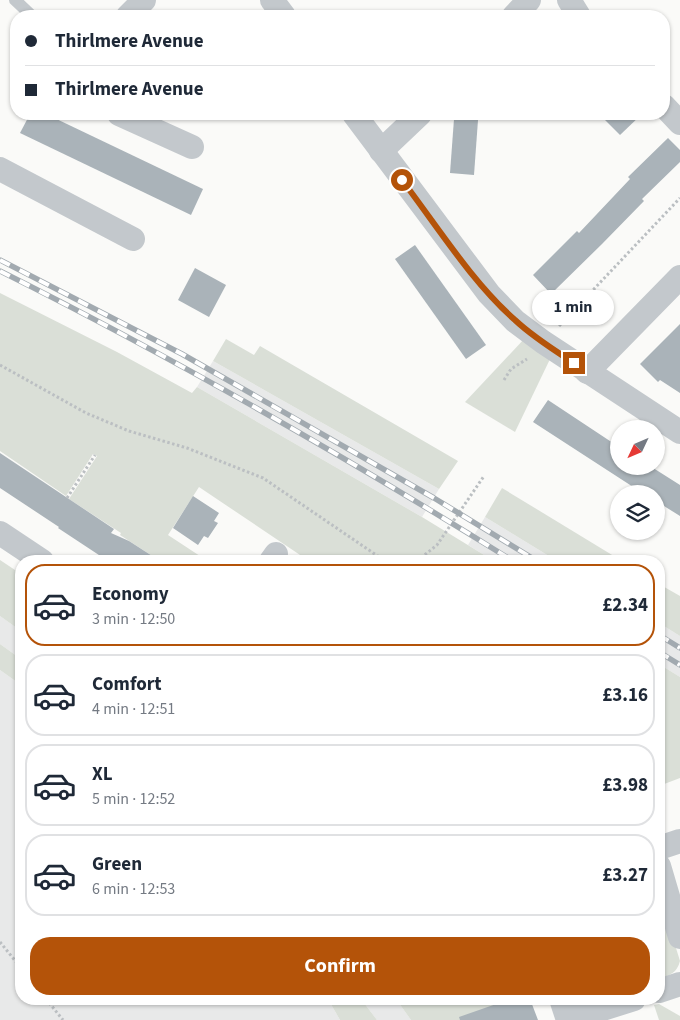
<!DOCTYPE html>
<html lang="en">
<head>
<meta charset="utf-8">
<style>
	:root { --surface:#fff; --page:#f2f2f3; --text:#1f2937; --muted:#747a83; --line:#e0e1e3; --accent:#b45309 }
	body { margin:0; font-family:"Source Sans 3",sans-serif; background:var(--page); color:var(--text); height:100vh; display:flex; flex-direction:column; font-size:19px; white-space:nowrap }
	* { box-sizing:border-box; margin:0 }
	p { font-size:16px; color:var(--muted) }
	.icon { flex:none; width:28px; height:28px; fill:none; stroke:currentColor; stroke-width:2; stroke-linecap:round; stroke-linejoin:round }
	.map { position:relative; flex:1; overflow:hidden }
	.panel { position:absolute; left:15px; top:555px; width:650px; height:450px; display:flex; flex-direction:column; background:var(--surface); border-radius:20px; box-shadow:0 1px 4px #0004 }
	.panel>* { flex:none }
	.hud { position:absolute; left:10px; top:10px; width:660px; height:110px; border-radius:20px; box-shadow:0 1px 4px #0004; display:grid; align-content:center; height:110px; padding:0 15px; background:var(--surface) }
	.needle { width:32px; rotate:226deg }
	.fabs { position:absolute; left:610px; top:420px; display:grid; gap:10px }
	.fabs a { display:grid; place-items:center; width:55px; height:55px; border-radius:50%; background:var(--surface); box-shadow:0 1px 4px #0004; font-size:25px }
	.end { position:absolute; width:22px; height:22px; margin:-11px; border:6px solid #b45309; background:#fff; box-shadow:0 0 0 2px #fff }
	.from { border-radius:50% }
	.bubble { position:absolute; height:35px; border-radius:18px; background:var(--surface); box-shadow:0 1px 4px #0004; font-size:16px; font-weight:700; line-height:35px; text-align:center }
	.hud b { display:flex; align-items:center; gap:18px; height:48px; font-size:19px }
	.hud b+b { border-top:1px solid var(--line) }
	.hud i { width:12px; height:12px; background:var(--text) }
	ul { padding:9px 0 0; list-style:none }
	li { display:flex; align-items:center; gap:15px; height:82px; margin:0 10px 8px; padding:0 5px; border:2px solid var(--line); border-radius:20px }
	li div { flex:1 }
	li b { display:block; font-size:19px }
	li em { font-style:normal; font-weight:700 }
	li.selected { border-color:var(--accent) }
	li>.icon { width:45px; height:45px; stroke-width:1.5 }
	.cta { display:flex; gap:10px; margin-top:auto; padding:10px 15px }
	.cta a { flex:1; height:58px; border-radius:20px; background:var(--accent); color:#fff; font-size:20px; font-weight:700; line-height:58px; text-align:center }
	.map>svg:first-child { display:block }
	.built { fill:#e8e9e9 }
	.green { fill:#dadfd7 }
	.building { fill:#aab3b9 }
	.lines { fill:none; stroke-linecap:round; stroke-linejoin:round }
	.path { stroke:#bbbfc2; stroke-width:3; stroke-dasharray:2.5 2.5; stroke-linecap:butt }
	.lane { stroke:#c3c8cc; stroke-width:12 }
	.street { stroke:#c3c8cc; stroke-width:24 }
	.rail-casing { stroke:#a2aab0; stroke-width:5.5 }
	.rail { stroke:#fff; stroke-width:4; stroke-dasharray:11; stroke-linecap:butt }
	.route { stroke:#b45309; stroke-width:6 }
</style>
</head>
<body>
<div class="map">
<svg width="680" height="1020" viewBox="0 0 680 1020">
	<rect width="100%" height="100%" fill="#fafaf8"/>
	<g class="built">
		<path d="M 213,361 L 439,489 L 422,517 L 197,387 Z"/>
		<path d="M 485,517 L 557,561 L 494,561 L 468,545 Z"/>
		<path d="M 0,616 L 21,631 L 21,659 L 0,644 Z"/>
		<path d="M 659,623 L 680,636 L 680,677 L 659,664 Z"/>
		<path d="M 0,670 L 21,685 L 21,999 L 328,999 L 340,1020 L 0,1020 Z"/>
		<path d="M 361,999 L 396,999 L 411,1020 L 377,1020 Z"/>
	</g>
	<g class="green">
		<path d="M 0,293 L 117,352 L 192,393 L 197,387 L 422,517 L 494,561 L 309,561 L 199,487 L 168,535 L 203,558 L 201,561 L 160,561 L 120,535 L 121,533 L 69,499 L 97,456 L 93,454 L 66,496 L 0,451 Z"/>
		<path d="M 525,338 L 551,357 L 515,432 L 465,402 Z"/>
		<path d="M 226,339 L 254,355 L 260,346 L 458,461 L 439,489 L 213,361 Z"/>
		<path d="M 502,488 L 622,561 L 557,561 L 485,517 Z"/>
		<path d="M 0,560 L 21,574 L 21,631 L 0,616 Z"/>
		<path d="M 659,584 L 680,596 L 680,636 L 659,623 Z"/>
		<path d="M 0,644 L 21,659 L 21,685 L 0,670 Z"/>
		<path d="M 659,664 L 680,677 L 680,778 L 659,786 Z"/>
		<path d="M 659,893 L 680,961 C 677,973 670,975 659,979 Z"/>
		<path d="M 328,999 L 361,999 L 377,1020 L 340,1020 Z"/>
		<path d="M 396,999 L 501,999 L 502,1002 L 479,1020 L 411,1020 Z"/>
		<path d="M 659,1004 L 680,1016 L 680,1020 L 659,1020 L 654,1005 Z"/>
	</g>
	<g class="building">
		<path d="M 30,114 L 46,114 L 203,189 L 191,215 L 20,133 Z"/>
		<path d="M 599,114 L 642,114 L 620,135 Z"/>
		<path d="M 454,119 L 478,120 L 474,175 L 450,173 Z"/>
		<path d="M 668,138 L 680,150 L 680,162 L 642,199 L 644,201 L 602,244 L 551,294 L 533,275 L 577,231 L 579,233 L 630,179 L 628,177 Z"/>
		<path d="M 415,245 L 486,345 L 466,359 L 395,259 Z"/>
		<path d="M 195,268 L 226,285 L 209,317 L 178,300 Z"/>
		<path d="M 680,324 L 680,393 L 660,380 L 658,382 L 640,364 Z"/>
		<path d="M 548,400 L 619,447 L 619,466 L 650,466 L 680,485 L 680,516 L 656,501 L 656,494 L 644,494 L 533,422 Z"/>
		<path d="M 0,453 L 114,529 L 111,533 L 129,541 L 160,561 L 108,561 L 58,528 L 59,527 L 0,488 Z"/>
		<path d="M 193,496 L 219,513 L 214,521 L 218,523 L 208,538 L 204,536 L 198,545 L 173,528 Z"/>
		<path d="M 501,999 L 530,999 L 538,1020 L 460,1020 L 459,1017 L 502,1002 Z"/>
	</g>
	<g class="lines">
		<g class="path">
			<path d="M 559,326 L 680,198"/>
			<path d="M 0,365 L 86,413 L 129,431 L 187,448 L 263,478 L 385,561"/>
			<path d="M 504,380 L 511,369 L 527,359"/>
			<path d="M 67,498 L 95,455"/>
			<path d="M 417,561 L 437,545 L 484,476"/>
			<path d="M 0,942 L 21,968"/>
			<path d="M 46,999 L 63,1020"/>
		</g>
		<path class="lane" d="M 15,0 L 32,16"/>
		<g class="street">
			<path d="M 272,0 L 284,16"/>
			<path d="M 569,0 L 579,16"/>
			<path d="M 128,16 L 144,0"/>
			<path d="M 514,16 L 529,0"/>
			<path d="M 664,106 L 680,123"/>
			<path d="M 119,114 L 192,147"/>
			<path d="M 354,114 L 489,294 L 515,321 L 543,342 L 680,432"/>
			<path d="M 381,151 L 420,114"/>
			<path d="M 0,169 L 133,239"/>
			<path d="M 587,372 L 680,277"/>
			<path d="M 0,533 L 42,561"/>
			<path d="M 271,561 L 276,554"/>
			<path d="M 659,848 L 680,841"/>
			<path d="M 659,866 L 680,937"/>
			<path d="M 659,991 L 680,984"/>
			<path d="M 561,999 L 568,1020"/>
			<path d="M 568,1020 L 634,999"/>
		</g>
		<defs>
			<g id="rail">
				<path d="M 0,260 L 182,354 L 434,498 L 537,561"/>
				<path d="M 0,271 C 176,359 346,457 513,561"/>
				<path d="M 659,635 L 680,648"/>
				<path d="M 659,652 L 680,665"/>
			</g>
		</defs>
		<use href="#rail" class="rail-casing"/>
		<use href="#rail" class="rail"/>
	</g>
	<g class="lines">
		<path class="route" d="M 402,180 C 437,226 472,282 515,320 C 533,337 554,350 574,363"/>
	</g>
</svg>
<div class="fabs">
<a><svg class="needle" viewBox="-14 -14 28 28"><path d="M0-13l5 13h-10z" fill="#e53935"/><path d="M0 13l5-13h-10z" fill="#747a83"/></svg></a>
<a><svg class="icon" aria-label="layers" viewBox="0 0 24 24"><path d="M12 4l9 5-9 5-9-5zM3 14l9 5 9-5"/></svg></a>
</div>
<i class="end from" style="left:402px;top:180px"></i>
<i class="end" style="left:574px;top:363px"></i>
<div class="bubble" style="left:532px;top:290px;width:82px">1 min</div>
<div class="hud">
<b><i class="from"></i>Thirlmere Avenue</b>
<b><i></i>Thirlmere Avenue</b>
</div>
<section class="panel">
<ul>
<li class="selected"><svg class="icon" aria-label="car" viewBox="0 0 24 24"><path d="M5 17H2v-5l4-1 3-4h7l3 4 3 1v5h-3M9 17h6M6 11h13"/><circle cx="7" cy="17" r="2"/><circle cx="17" cy="17" r="2"/></svg><div><b>Economy</b><p>3 min · 12:50</p></div><em>£2.34</em></li>
<li><svg class="icon" aria-label="car" viewBox="0 0 24 24"><path d="M5 17H2v-5l4-1 3-4h7l3 4 3 1v5h-3M9 17h6M6 11h13"/><circle cx="7" cy="17" r="2"/><circle cx="17" cy="17" r="2"/></svg><div><b>Comfort</b><p>4 min · 12:51</p></div><em>£3.16</em></li>
<li><svg class="icon" aria-label="car" viewBox="0 0 24 24"><path d="M5 17H2v-5l4-1 3-4h7l3 4 3 1v5h-3M9 17h6M6 11h13"/><circle cx="7" cy="17" r="2"/><circle cx="17" cy="17" r="2"/></svg><div><b>XL</b><p>5 min · 12:52</p></div><em>£3.98</em></li>
<li><svg class="icon" aria-label="car" viewBox="0 0 24 24"><path d="M5 17H2v-5l4-1 3-4h7l3 4 3 1v5h-3M9 17h6M6 11h13"/><circle cx="7" cy="17" r="2"/><circle cx="17" cy="17" r="2"/></svg><div><b>Green</b><p>6 min · 12:53</p></div><em>£3.27</em></li>
</ul>
<div class="cta"><a>Confirm</a></div>
</section>
</div>
</body>
</html>
